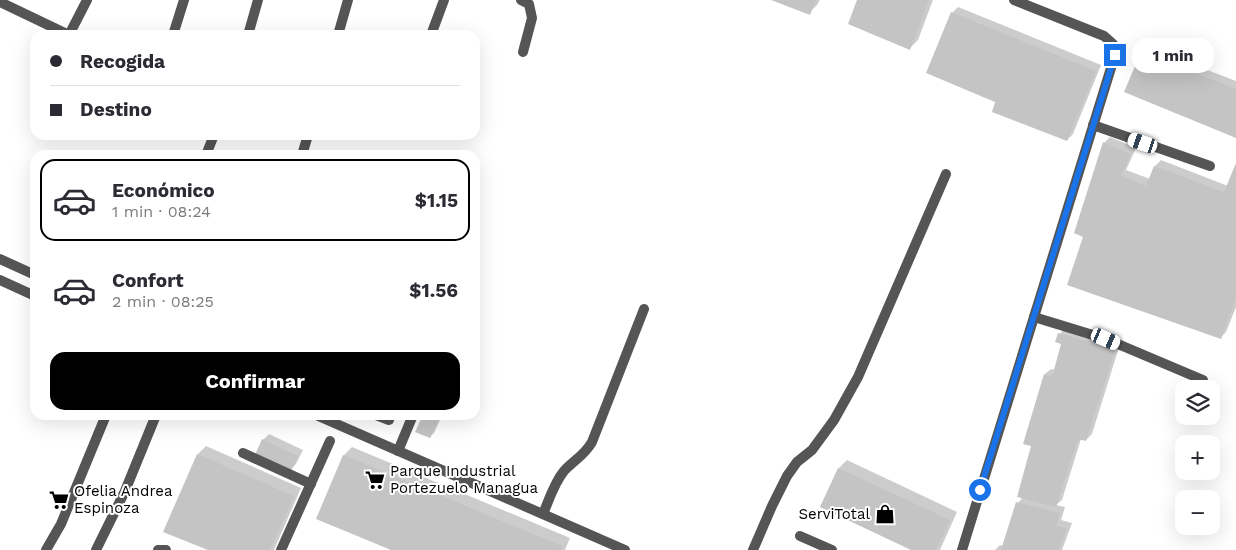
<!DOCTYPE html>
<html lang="es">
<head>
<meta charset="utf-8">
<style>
	:root { --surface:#fff; --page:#f2f2f3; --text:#2b2b33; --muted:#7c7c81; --line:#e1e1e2; --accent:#000 }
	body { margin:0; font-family:"Work Sans",sans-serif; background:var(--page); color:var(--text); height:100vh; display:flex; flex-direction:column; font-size:19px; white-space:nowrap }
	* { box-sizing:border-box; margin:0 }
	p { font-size:16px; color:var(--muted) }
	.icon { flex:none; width:28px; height:28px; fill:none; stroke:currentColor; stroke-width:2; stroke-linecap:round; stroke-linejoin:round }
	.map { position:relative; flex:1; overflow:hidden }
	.drawer { position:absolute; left:30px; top:150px; width:450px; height:270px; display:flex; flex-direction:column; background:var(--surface); border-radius:15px; box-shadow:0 5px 20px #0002 }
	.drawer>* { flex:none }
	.banner { position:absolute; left:30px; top:30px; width:450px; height:110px; border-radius:15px; box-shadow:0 5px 20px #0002; display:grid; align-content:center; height:110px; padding:0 20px; background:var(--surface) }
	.controls { position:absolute; left:1175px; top:380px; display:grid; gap:10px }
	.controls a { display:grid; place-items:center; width:45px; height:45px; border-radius:10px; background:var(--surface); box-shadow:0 5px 20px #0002; font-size:25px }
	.end { position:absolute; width:22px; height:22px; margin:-11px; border:6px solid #1a73e8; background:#fff; box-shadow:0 0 0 2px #fff }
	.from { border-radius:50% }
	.bubble { position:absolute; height:35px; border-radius:15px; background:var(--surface); box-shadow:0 5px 20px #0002; font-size:16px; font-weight:700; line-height:35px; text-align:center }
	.car { position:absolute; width:15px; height:30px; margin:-15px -8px; border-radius:6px; box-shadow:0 0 4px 1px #0007; background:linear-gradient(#fff 24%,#345 0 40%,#fff 0 76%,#345 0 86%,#fff 0) }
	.banner b { display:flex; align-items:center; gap:18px; height:48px; font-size:19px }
	.banner b+b { border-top:1px solid var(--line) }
	.banner i { width:12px; height:12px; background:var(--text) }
	ul { padding:9px 0 0; list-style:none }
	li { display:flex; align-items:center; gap:15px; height:82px; margin:0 10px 8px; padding:0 10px; border:2px solid transparent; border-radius:15px }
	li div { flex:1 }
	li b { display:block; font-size:19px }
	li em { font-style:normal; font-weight:700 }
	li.current { border-color:var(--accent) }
	li>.icon { width:45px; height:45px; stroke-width:1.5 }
	.primary-button { display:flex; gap:10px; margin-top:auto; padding:10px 20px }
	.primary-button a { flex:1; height:58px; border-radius:15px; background:var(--accent); color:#fff; font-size:20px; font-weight:700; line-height:58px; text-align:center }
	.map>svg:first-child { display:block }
	.shadow { fill:#0003 }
	.building { fill:#c4c4c4 }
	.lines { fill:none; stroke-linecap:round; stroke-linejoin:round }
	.minor { stroke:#555; stroke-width:10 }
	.route { stroke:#1a73e8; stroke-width:6 }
	.labels { text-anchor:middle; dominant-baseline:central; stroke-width:4; stroke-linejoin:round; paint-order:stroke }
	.poi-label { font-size:15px; fill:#000; stroke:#fff; text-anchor:start }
</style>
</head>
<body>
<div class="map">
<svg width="1236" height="550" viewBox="0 0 1236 550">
	<rect width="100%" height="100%" fill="#fff"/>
	<g class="shadow">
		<path d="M 774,0 L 820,0 L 817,5 L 809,13 Z"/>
		<path d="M 858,0 L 933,0 L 918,40 L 910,48 Z"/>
		<path d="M 958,7 L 1101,65 L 1073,134 L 1067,140 L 997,101 L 952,13 Z"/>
		<path d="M 1148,47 L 1236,81 L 1236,136 L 1142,53 Z"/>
		<path d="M 1110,137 L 1136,148 L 1126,170 L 1150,179 L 1155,166 L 1161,160 L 1228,186 L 1236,166 L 1236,307 L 1226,332 L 1221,337 L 1085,236 L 1104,143 Z"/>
		<path d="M 1065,328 L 1120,344 L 1092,434 L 1086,440 L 1081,439 L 1062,500 L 1056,505 L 1065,507 L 1061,520 L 1072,523 L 1062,550 L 995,550 L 1000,545 L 1004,546 L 1018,503 L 1023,497 L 1033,445 L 1025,443 L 1045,374 L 1051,369 L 1055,370 L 1063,343 L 1060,334 Z"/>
		<path d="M 424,415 L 435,415 L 441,418 L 434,433 L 430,437 L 417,431 Z"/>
		<path d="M 269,434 L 303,450 L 296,464 L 290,470 L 263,440 Z"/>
		<path d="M 206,446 L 301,488 L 274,550 L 211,550 L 165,531 L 198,454 Z"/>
		<path d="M 352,447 L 570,538 L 565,550 L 394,550 L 344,455 Z"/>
		<path d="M 847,460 L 957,512 L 940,550 L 914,550 L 821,506 L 839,468 Z"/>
	</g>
	<g class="building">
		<path d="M 771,0 L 816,0 L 810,15 Z"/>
		<path d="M 857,0 L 929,0 L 910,50 L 848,24 Z"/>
		<path d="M 951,12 L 1096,71 L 1067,141 L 992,112 L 995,102 L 926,73 Z"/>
		<path d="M 1141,52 L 1236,89 L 1236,138 L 1124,92 Z"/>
		<path d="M 1103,142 L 1131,154 L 1121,176 L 1146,186 L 1154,166 L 1224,192 L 1236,163 L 1236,299 L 1221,339 L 1067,285 L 1083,237 L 1074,233 Z"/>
		<path d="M 1058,333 L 1115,350 L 1086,441 L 1078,439 L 1056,507 L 1017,497 L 1031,446 L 1023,444 L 1044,374 L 1052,377 L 1061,344 L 1055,342 Z"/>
		<path d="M 423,415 L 438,421 L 430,438 L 415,432 Z"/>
		<path d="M 262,439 L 298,456 L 291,471 L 255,455 Z"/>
		<path d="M 197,454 L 294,496 L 270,550 L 208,550 L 163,532 Z"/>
		<path d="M 343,455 L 562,546 L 561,550 L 391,550 L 316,519 Z"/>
		<path d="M 838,468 L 950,520 L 936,550 L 911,550 L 820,507 Z"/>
		<path d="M 1016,502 L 1060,513 L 1056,526 L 1067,528 L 1059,550 L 1001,550 Z"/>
	</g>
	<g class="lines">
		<g class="minor">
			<path d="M 521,0 L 529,4 L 532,18 L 523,52"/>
			<path d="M 0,2 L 69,35"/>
			<path d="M 69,35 L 87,0"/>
			<path d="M 173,35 L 184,0"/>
			<path d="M 248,35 L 258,0"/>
			<path d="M 338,35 L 348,0"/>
			<path d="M 431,35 L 444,0"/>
			<path d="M 1093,125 L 1210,166"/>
			<path d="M 206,155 L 214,135"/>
			<path d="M 302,155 L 308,135"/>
			<path d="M 0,259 L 35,275"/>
			<path d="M 0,280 L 35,296"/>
			<path d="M 1034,317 L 1106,339 L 1203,380"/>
			<path d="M 316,415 L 625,550"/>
			<path d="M 376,415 L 389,420"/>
			<path d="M 398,451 L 413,415"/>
			<path d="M 243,453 L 311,484"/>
			<path d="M 543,514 C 549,500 554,483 564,471 C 574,460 584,456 592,442 L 644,309"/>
			<path d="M 800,536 L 832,550"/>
			<path d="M 46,550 L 61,524 L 106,415"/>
			<path d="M 96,550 L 125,491 L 156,415"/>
			<path d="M 158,550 L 166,550"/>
			<path d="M 281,550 L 330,441"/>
			<path d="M 753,550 L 772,506 L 787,476 L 797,462 L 812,450 L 834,420 L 858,377 L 946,174"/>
			<path d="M 962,550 L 1115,55 L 1113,44 L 1104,36 L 1014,0"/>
		</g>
	</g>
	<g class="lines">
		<path class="route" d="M 980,490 L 1115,55"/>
	</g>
	<defs>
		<symbol id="supermarket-bare" viewBox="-9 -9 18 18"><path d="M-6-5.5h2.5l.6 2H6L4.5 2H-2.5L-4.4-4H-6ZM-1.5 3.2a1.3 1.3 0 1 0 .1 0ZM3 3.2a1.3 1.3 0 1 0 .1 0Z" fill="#000" stroke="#fff" stroke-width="2.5" paint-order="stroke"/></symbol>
		<symbol id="shop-bare" viewBox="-9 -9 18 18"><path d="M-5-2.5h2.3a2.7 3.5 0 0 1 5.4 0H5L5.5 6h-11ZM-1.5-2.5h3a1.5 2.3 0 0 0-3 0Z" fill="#000" stroke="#fff" stroke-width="2.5" paint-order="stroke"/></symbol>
	</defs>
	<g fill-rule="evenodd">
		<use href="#supermarket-bare" x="361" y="466" width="28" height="28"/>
		<use href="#supermarket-bare" x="45" y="486" width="28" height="28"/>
		<use href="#shop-bare" x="871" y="500" width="28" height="28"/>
	</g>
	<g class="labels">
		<g class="poi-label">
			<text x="390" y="471">Parque Industrial<tspan x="390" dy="17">Portezuelo Managua</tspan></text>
			<text x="74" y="491">Ofelia Andrea<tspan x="74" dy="17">Espinoza</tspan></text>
			<text x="870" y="514" text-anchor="end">ServiTotal</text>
		</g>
	</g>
</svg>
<div class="controls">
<a><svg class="icon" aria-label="layers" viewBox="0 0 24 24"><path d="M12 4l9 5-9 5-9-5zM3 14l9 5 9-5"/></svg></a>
<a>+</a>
<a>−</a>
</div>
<i class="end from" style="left:980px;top:490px"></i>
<i class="end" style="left:1115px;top:55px"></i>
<div class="bubble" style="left:1132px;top:38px;width:82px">1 min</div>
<i class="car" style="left:1143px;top:143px;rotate:289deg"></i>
<i class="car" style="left:1106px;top:339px;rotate:113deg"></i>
<div class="banner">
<b><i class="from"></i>Recogida</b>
<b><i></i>Destino</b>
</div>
<section class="drawer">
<ul>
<li class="current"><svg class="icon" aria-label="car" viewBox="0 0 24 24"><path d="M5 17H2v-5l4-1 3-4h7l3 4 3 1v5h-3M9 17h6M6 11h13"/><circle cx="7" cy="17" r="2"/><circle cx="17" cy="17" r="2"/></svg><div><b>Económico</b><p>1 min · 08:24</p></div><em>$1.15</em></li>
<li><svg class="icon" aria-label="car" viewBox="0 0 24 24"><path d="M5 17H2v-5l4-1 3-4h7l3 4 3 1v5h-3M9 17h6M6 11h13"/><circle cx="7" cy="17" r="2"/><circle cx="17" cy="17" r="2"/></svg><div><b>Confort</b><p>2 min · 08:25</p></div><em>$1.56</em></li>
</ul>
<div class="primary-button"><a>Confirmar</a></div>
</section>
</div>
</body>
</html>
